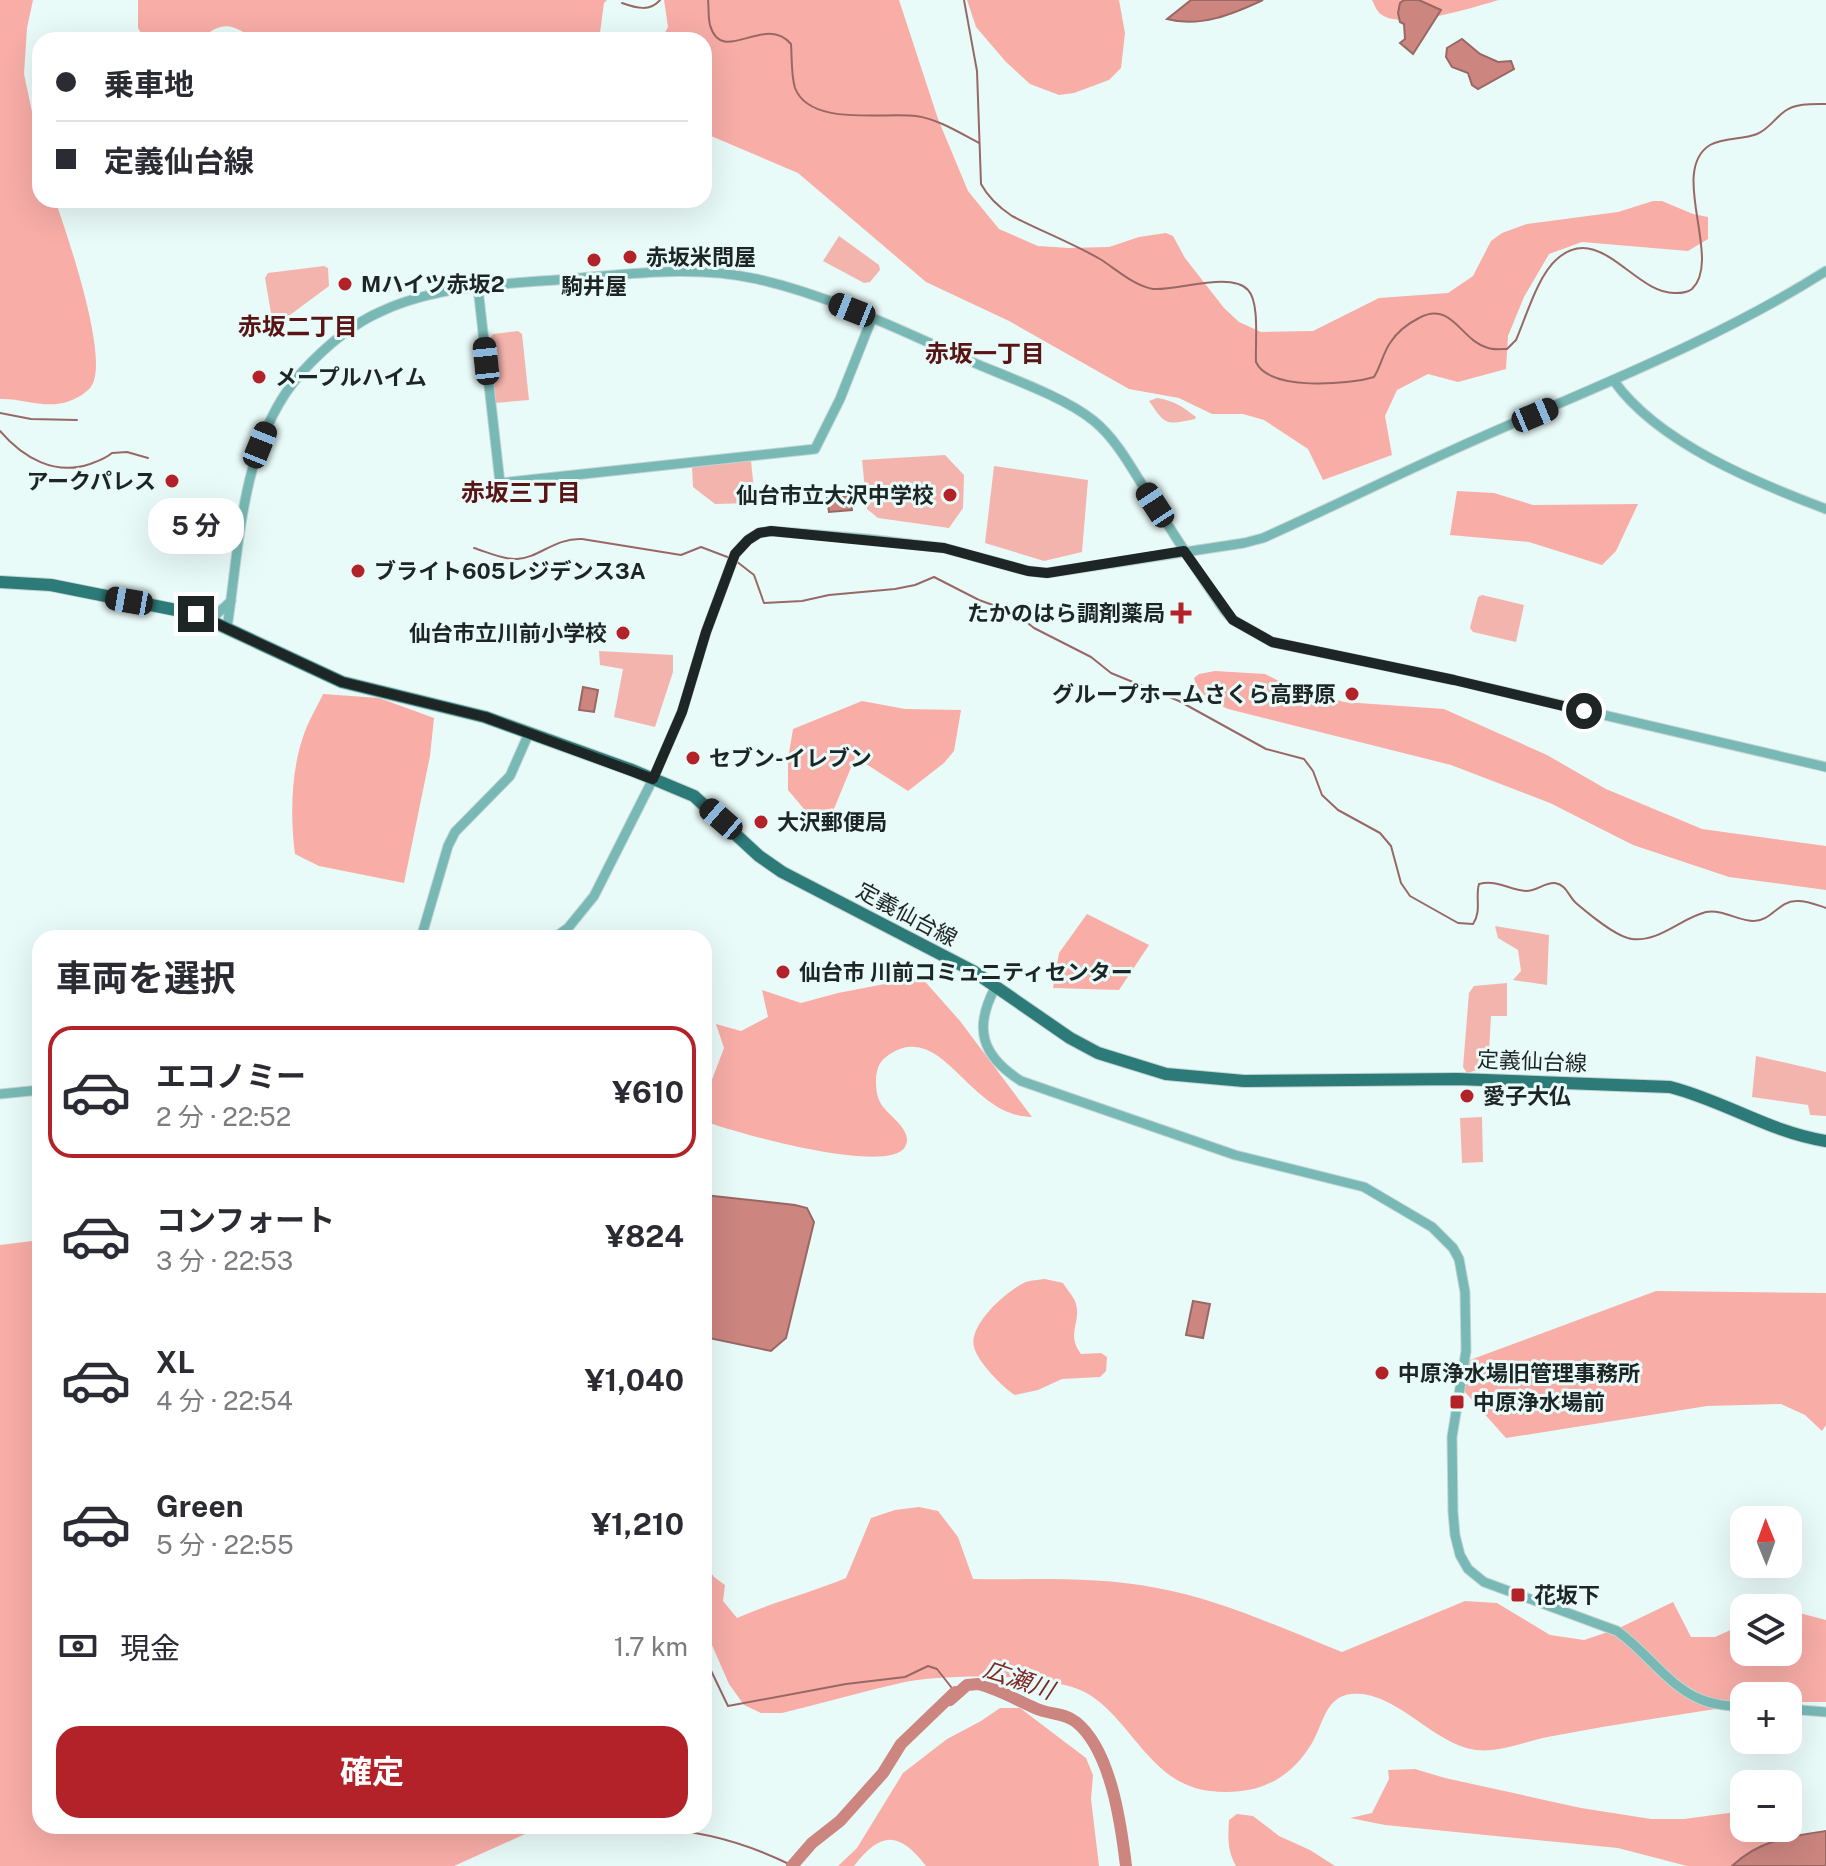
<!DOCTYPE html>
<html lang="ja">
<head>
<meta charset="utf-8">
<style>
	:root { --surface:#fff; --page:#f2f2f3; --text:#2b2b33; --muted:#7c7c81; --line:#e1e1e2; --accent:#b32228 }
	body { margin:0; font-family:"Public Sans","Noto Sans JP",sans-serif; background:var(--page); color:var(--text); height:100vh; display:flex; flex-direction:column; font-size:30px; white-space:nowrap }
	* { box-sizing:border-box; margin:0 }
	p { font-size:26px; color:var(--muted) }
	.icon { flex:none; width:44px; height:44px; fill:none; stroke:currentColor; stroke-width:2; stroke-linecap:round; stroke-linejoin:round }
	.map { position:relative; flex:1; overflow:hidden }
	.side { position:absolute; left:32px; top:930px; width:680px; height:904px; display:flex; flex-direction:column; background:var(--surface); border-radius:24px; box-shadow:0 8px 32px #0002 }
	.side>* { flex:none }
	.hud { position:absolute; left:32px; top:32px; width:680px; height:176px; border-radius:24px; box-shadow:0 8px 32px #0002; display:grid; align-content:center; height:176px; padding:0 24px; background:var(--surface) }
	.needle { width:52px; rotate:359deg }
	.controls { position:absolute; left:1730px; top:1506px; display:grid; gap:16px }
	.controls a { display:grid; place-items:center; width:72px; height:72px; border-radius:16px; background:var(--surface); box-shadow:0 8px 32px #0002; font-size:40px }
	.end { position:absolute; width:36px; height:36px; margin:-18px; border:10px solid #1e2525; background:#fff; box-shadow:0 0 0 4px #fff }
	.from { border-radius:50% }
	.bubble { position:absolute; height:56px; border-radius:24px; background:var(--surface); box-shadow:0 8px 32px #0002; font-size:26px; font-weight:700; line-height:56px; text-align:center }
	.car { position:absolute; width:24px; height:48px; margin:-24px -12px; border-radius:10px; box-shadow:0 0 6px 2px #0007; background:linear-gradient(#222 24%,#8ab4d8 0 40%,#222 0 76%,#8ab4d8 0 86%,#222 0) }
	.hud b { display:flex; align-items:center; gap:28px; height:76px; font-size:30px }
	.hud b+b { border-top:2px solid var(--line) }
	.hud i { width:20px; height:20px; background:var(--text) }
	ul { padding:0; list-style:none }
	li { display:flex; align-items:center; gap:24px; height:132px; margin:0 16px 12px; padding:0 8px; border:4px solid transparent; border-radius:24px }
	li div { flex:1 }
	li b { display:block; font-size:30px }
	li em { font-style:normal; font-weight:700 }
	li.selected { border-color:var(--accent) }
	li>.icon { width:72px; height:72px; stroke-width:1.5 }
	h2 { padding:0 24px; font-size:36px; line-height:96px }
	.pay { display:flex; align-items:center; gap:20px; height:88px; padding:0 24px; font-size:30px }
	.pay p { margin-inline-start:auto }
	.button { display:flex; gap:16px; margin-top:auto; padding:16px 24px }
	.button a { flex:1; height:92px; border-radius:24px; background:var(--accent); color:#fff; font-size:32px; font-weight:700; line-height:92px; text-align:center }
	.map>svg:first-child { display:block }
	.green { fill:#f4b4ae }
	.forest { fill:#f8ada7 }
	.water { fill:#cc857f; stroke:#986864; stroke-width:2 }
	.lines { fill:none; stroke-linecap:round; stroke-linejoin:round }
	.stream { stroke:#986864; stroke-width:2 }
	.river { stroke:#cc857f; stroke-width:12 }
	.tertiary-casing { stroke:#c4d4d3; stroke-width:11 }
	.primary-casing { stroke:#c4d4d3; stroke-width:14 }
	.tertiary { stroke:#78b9b5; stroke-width:9 }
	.primary { stroke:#2c7b78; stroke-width:12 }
	.route { stroke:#1e2525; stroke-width:10 }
	.poi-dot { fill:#b32228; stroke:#e9fbf9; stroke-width:3 }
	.labels { text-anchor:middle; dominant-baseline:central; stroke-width:6; stroke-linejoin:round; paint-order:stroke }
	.poi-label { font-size:22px; font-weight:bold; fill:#1e2525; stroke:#e9fbf9; text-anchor:start }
	.street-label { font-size:22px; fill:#1e2525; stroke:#e9fbf9 }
	.neighbourhood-label { font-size:24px; font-weight:bold; fill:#591515; stroke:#e9fbf9 }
	.water-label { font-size:24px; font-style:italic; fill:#7d2827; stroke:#e9fbf9 }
</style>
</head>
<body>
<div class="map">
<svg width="1826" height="1866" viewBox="0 0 1826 1866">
	<rect width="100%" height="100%" fill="#e9fbf9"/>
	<g class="green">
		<path d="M 839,236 L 879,265 L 880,270 L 870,282 L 864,283 L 823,261 Z"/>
		<path d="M 324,266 L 328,268 L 329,286 L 282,321 L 272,319 L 265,278 L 268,273 Z"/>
		<path d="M 518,331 L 522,334 L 529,400 L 495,403 L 489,340 L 493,334 Z"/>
		<path d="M 1157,398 C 1173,400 1183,407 1196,417 L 1195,419 C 1166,425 1166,426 1149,401 Z"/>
		<path d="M 945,455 L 964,475 L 963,508 L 949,528 L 878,518 L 867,509 L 862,460 Z"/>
		<path d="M 748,460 L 751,461 L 755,499 L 753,503 L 715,504 L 693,487 L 692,467 Z"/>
		<path d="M 994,466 L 1088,480 L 1082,552 L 1044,561 L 985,543 Z"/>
		<path d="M 1482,595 L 1524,605 L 1516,642 L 1473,632 L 1470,628 L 1478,597 Z"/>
		<path d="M 599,651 L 673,655 L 673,672 L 655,727 L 614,717 L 623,669 L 600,665 Z"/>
		<path d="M 1495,926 L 1549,935 L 1547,985 L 1513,980 L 1521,971 L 1518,950 L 1498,938 Z"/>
		<path d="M 1507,983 L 1507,1016 L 1491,1016 L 1489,1052 L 1483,1052 L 1481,1069 L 1467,1073 L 1463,1067 L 1469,993 L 1474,986 Z"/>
		<path d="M 1756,1056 L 1826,1072 L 1826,1116 L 1810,1115 L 1808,1105 L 1752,1097 Z"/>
		<path d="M 1482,1117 L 1483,1162 L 1462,1163 L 1460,1118 Z"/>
	</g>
	<g class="forest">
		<path d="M 0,0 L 33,0 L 27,28 L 24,74 L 40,150 L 40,200 L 55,200 C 67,234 109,356 92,385 C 88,393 75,399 67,402 C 44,409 22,398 0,399 Z"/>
		<path d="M 138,0 L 607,0 L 604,3 L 599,40 L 449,40 C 422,30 393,39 364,40 C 333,41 302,40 271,40 C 239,40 233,9 200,40 L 145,40 L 138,28 Z"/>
		<path d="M 664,0 L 899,0 L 938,119 L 968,191 L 999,229 L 1038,246 L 1069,248 L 1109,247 L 1139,237 L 1166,233 L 1173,236 L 1185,258 L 1224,308 L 1239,322 L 1261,332 L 1313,331 L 1379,298 L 1448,293 L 1473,276 L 1491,241 L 1502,233 L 1527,224 L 1618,212 L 1653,201 L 1662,201 L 1693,214 L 1708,217 L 1708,239 L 1688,251 L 1582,242 L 1549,254 L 1524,297 L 1508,336 L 1506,369 L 1458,382 L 1428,374 L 1397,390 L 1385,416 L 1392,455 L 1323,480 L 1308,449 L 1264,420 L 1243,414 L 1212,414 L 1179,398 L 1129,389 L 1009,321 L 926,282 L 798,173 L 704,133 L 704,40 L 661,40 L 668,27 Z"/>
		<path d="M 967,0 L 1119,0 L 1125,33 L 1121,68 L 1109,80 L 1074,93 L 1059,95 L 1030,84 L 1006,62 L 976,27 Z"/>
		<path d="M 1372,0 L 1499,0 C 1474,7 1404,30 1382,15 C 1377,12 1375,6 1372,0 Z"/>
		<path d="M 1457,491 L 1494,493 L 1533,505 L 1638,504 L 1616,551 L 1602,565 L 1529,542 L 1450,535 Z"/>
		<path d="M 1215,671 L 1265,674 L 1283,683 L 1344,702 L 1444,709 L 1547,755 L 1606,789 L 1702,829 L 1826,846 L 1826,890 L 1729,877 L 1633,845 L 1550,803 L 1451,765 L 1228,709 C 1212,701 1199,696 1194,678 L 1199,674 Z"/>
		<path d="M 323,694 L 379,698 L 434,718 L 430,756 L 404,883 L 319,866 L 295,854 C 290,816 291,770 304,734 C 309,720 317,707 323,694 Z"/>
		<path d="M 862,701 L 905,709 L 961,710 L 954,751 L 944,763 L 908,791 L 866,764 L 857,753 L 829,821 L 804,809 L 788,790 L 788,759 L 793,729 Z"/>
		<path d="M 1087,914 L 1149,945 L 1119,990 L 1053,988 L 1059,953 Z"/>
		<path d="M 921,977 L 960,1021 L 1032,1117 C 979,1117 952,1048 914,1047 C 904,1046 894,1051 886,1057 C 879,1062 877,1069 876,1078 C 876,1085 876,1094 880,1102 C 885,1114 915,1130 905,1147 C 887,1176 733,1132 704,1121 L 704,1085 L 710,1085 L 724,1048 L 716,1024 L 741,1031 L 768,1017 L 762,990 L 801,1003 L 838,993 Z"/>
		<path d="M 40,1240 L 40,1826 L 543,1826 L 454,1866 L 0,1866 L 0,1245 Z"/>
		<path d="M 1045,1279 L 1063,1283 C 1066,1288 1072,1295 1075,1301 C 1083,1321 1065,1333 1081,1354 L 1101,1353 L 1107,1357 L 1106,1371 L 1100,1377 L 1062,1379 L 1038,1390 L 1015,1395 C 1003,1388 977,1361 974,1347 C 968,1325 1007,1290 1026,1282 C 1032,1280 1039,1280 1045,1279 Z"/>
		<path d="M 1656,1291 L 1826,1293 L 1826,1425 L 1822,1431 L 1805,1415 L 1781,1404 L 1707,1406 L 1506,1438 L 1464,1391 L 1459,1364 Z"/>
		<path d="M 704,1403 C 715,1418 711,1435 704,1452 Z"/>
		<path d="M 919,1507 L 938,1511 L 958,1537 L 973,1579 C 1035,1580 1096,1576 1157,1588 C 1222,1600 1281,1628 1342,1652 L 1465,1601 L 1497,1603 L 1550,1635 L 1584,1640 L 1617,1629 L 1673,1602 L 1691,1637 L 1715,1637 L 1744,1624 L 1744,1652 L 1788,1652 L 1788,1610 L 1826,1620 L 1826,1702 L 1788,1702 L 1788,1696 L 1744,1696 L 1744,1705 C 1680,1714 1617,1724 1553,1736 C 1529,1740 1500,1753 1476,1750 C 1432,1744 1395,1689 1351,1694 C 1325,1697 1323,1725 1312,1743 C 1289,1782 1254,1796 1210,1791 C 1151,1784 1134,1724 1090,1695 C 1054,1672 946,1674 905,1682 C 864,1691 823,1703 782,1713 L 761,1713 L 744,1705 L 729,1684 L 704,1627 L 704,1562 L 714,1577 L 725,1585 L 723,1601 L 737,1618 C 773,1602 810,1593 846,1578 L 871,1518 L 895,1510 Z"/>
		<path d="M 1000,1708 L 1020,1708 L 1086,1758 L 1093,1775 L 1091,1799 L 1099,1866 L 926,1866 C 899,1831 881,1831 854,1866 L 838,1866 L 857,1848 L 903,1773 L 947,1739 L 981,1721 Z"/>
		<path d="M 1415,1769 L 1445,1778 L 1581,1808 L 1651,1819 L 1684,1819 L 1744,1811 L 1744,1828 L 1788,1828 L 1788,1808 L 1793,1809 L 1793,1817 L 1787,1832 L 1777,1846 L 1741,1866 L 1687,1866 L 1618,1848 L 1385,1825 L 1350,1818 L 1372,1813 L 1389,1779 L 1388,1770 Z"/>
		<path d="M 1237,1814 L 1253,1816 L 1279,1836 L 1310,1850 L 1335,1866 L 1236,1866 C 1227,1850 1228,1838 1229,1820 Z"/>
	</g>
	<g class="water">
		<path d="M 1191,0 L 1263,0 C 1233,14 1200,28 1167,19 Z"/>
		<path d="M 1404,0 L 1419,0 L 1441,10 L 1413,54 L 1400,43 L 1405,39 L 1404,24 L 1400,22 L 1398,13 L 1400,3 Z"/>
		<path d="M 1462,39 L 1480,54 L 1498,62 L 1511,61 L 1514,69 L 1478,89 L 1472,85 L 1468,73 L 1452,67 L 1446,57 L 1447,48 Z"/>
		<path d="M 850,495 L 852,510 L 829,512 L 827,498 Z"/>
		<path d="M 583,687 L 598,690 L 594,712 L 579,710 Z"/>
		<path d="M 704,1195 L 795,1205 L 807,1208 L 814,1222 L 786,1338 L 771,1351 L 704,1337 Z"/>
		<path d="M 1193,1301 L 1210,1304 L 1203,1338 L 1186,1335 Z"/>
		<path d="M 1826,1831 L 1826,1866 L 1732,1866 C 1759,1840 1791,1836 1826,1831 Z"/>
	</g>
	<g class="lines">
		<g class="stream">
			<path d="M 708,0 C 709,8 708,17 710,25 C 722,67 764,13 791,44 C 792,57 791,75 795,88 C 810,127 884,112 916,116 C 938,119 960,133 979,143"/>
			<path d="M 964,0 L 977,71 L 981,184 C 988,197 1000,208 1012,216 C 1041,231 1072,243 1100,259 C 1116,269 1134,286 1153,289 C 1177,291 1231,271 1248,290 C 1260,302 1255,345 1256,362 C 1269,391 1348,385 1374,377 C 1381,366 1383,353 1390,343 C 1397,332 1407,324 1419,318 C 1452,300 1461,341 1488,348 C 1494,350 1502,349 1507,349 L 1516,340 C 1526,317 1538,275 1557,259 C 1600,221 1634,294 1675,293 C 1681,293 1687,293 1692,289 C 1723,259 1668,171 1710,145 C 1724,137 1742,140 1757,134 C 1769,129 1774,119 1785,111 C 1796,103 1813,104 1826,104"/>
			<path d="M 622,3 C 636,8 650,12 660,0"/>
			<path d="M 0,413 L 31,419 L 77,420"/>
			<path d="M 0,431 C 23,458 55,476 90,464 C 98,461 105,459 112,453 L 127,452 L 148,458"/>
			<path d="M 474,548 C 487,552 504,560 517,559 C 539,558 554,538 582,539 L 681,555 L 701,547 L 730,558"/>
			<path d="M 736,561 L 754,575 L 764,603 L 802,601 L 829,595 L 895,589 L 915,585 L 934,577 L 979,600 L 1015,613 L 1034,628 L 1091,657 L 1111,673 L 1179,701 L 1266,749 L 1304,759 L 1313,771 L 1322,795 L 1338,810 L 1380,833 L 1391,846 L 1401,883 L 1410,896 L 1458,923 L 1473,924 C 1482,911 1475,897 1479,884 C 1497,879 1509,890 1526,891 C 1537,891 1545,882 1555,883 C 1567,885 1568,896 1576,903 C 1589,914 1616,937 1632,939 C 1660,942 1681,918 1706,912 C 1723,909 1738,921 1754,921 C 1771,921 1779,901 1796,901 C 1806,900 1817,905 1826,908"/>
			<path d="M 704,1656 L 728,1706 L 846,1684 L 905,1677 L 928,1666 L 937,1669 L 955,1692"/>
			<path d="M 595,1826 L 601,1829 C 620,1830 639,1828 658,1829 C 705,1831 751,1845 793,1866"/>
		</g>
		<g class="river">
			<path d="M 955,1692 L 950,1700 L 967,1685 L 978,1684 C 998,1689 1017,1700 1035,1708 C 1049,1715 1064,1712 1076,1722 C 1111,1750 1121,1824 1126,1866"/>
			<path d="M 792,1866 L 812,1843 L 840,1821 L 883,1773 L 901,1744 L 953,1694"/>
		</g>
		<defs>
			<g id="tertiary">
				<path d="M 478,288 L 500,483 L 815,449 L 840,399 L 872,318"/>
				<path d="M 1614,381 C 1658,443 1757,483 1826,509"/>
				<path d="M 203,615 L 217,614 L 231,601"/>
				<path d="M 227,628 C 240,543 241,440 302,372 C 324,348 352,324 382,311 C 438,285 507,284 568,279 C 631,274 694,265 757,279 C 832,296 902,331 972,362 C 1007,377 1065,397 1094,421 C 1116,439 1131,467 1146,491 C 1172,531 1197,571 1224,610 L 1233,620 L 1272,642 L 1454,680 L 1826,767"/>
				<path d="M 421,938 L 448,846 L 455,832 L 510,776 L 529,733"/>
				<path d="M 554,938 L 568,928 L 594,896 L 653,779 L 682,712 L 706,632 L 735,554 L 748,540 L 759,533 L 771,531 L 868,539 L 944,548 L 1028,571 L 1047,573 L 1244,543 L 1263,538 C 1328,509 1392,477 1457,448 C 1581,392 1711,344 1826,271"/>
				<path d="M 995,988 C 973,1029 982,1056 1021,1081 L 1235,1155 L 1364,1187 L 1432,1227 L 1453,1248 L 1459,1259 L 1465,1292 L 1466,1351 L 1452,1437 L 1453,1512 L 1455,1535 L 1460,1555 L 1468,1569 L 1484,1582 L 1617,1631 C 1646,1651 1668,1686 1700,1699 C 1714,1705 1729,1706 1744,1707"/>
				<path d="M 0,1094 L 40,1090"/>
				<path d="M 1788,1709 L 1826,1712"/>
			</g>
			<path id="primary" d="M 0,582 L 51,585 L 196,614 L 342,682 L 485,717 L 632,770 L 694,796 L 759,856 L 782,872 L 973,971 L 1070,1038 L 1098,1053 L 1166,1074 L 1244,1081 L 1457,1079 L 1670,1087 C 1725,1101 1769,1132 1826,1141"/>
		</defs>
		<use href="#tertiary" class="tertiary-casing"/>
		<use href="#primary" class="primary-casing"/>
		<use href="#tertiary" class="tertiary"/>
		<use href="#primary" class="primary"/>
	</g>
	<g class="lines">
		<path class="route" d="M 196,614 L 342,682 L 485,717 L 653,779 L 682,712 L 706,632 L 735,554 L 748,540 L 759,533 L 771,531 L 944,548 L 1028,571 L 1047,573 L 1184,551 L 1233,620 L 1272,642 L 1454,680 L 1584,711"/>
	</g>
	<g class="poi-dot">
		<circle cx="630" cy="257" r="8"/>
		<circle cx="594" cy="260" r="8"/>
		<circle cx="345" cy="284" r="8"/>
		<circle cx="259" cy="377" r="8"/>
		<circle cx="172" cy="481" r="8"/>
		<circle cx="950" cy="495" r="8"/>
		<circle cx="358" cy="571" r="8"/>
		<path d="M1177 601h8v8h8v8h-8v8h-8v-8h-8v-8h8z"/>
		<circle cx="623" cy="633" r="8"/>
		<circle cx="1352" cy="694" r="8"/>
		<circle cx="693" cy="758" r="8"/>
		<circle cx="761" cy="822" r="8"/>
		<circle cx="783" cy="972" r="8"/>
		<circle cx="1467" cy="1096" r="8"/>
		<circle cx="1382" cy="1373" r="8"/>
		<rect x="1449" y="1394" width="16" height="16" rx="4"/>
		<rect x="1510" y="1587" width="16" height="16" rx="4"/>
	</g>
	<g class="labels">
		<g class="poi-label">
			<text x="646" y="257">赤坂米問屋</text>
			<text x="361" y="284">Mハイツ赤坂2</text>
			<text x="594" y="286" text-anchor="middle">駒井屋</text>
			<text x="275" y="377">メープルハイム</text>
			<text x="156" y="481" text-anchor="end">アークパレス</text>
			<text x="934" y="495" text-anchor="end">仙台市立大沢中学校</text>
			<text x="374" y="571">ブライト605レジデンス3A</text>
			<text x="1165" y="613" text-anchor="end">たかのはら調剤薬局</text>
			<text x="607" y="633" text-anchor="end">仙台市立川前小学校</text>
			<text x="1336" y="694" text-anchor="end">グループホームさくら高野原</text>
			<text x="709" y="758">セブン-イレブン</text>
			<text x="777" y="822">大沢郵便局</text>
			<text x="799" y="972">仙台市 川前コミュニティセンター</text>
			<text x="1483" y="1096">愛子大仏</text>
			<text x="1398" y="1373">中原浄水場旧管理事務所</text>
			<text x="1473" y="1402">中原浄水場前</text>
			<text x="1534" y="1595">花坂下</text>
		</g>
		<g class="street-label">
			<text transform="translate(907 914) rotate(28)">定義仙台線</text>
			<text transform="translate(1532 1061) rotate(2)">定義仙台線</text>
		</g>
		<g class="neighbourhood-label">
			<text x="298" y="326">赤坂二丁目</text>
			<text x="985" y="353">赤坂一丁目</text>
			<text x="521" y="492">赤坂三丁目</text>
		</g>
		<g class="water-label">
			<text transform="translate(1019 1679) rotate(19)">広瀬川</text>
		</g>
	</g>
</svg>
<div class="controls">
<a><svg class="needle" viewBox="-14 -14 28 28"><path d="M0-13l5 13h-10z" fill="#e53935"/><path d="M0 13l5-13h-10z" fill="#7c7c81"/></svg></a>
<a><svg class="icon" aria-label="layers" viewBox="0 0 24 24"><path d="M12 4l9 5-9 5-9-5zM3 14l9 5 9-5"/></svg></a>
<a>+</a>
<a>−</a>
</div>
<i class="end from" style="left:1584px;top:711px"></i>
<i class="end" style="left:196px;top:614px"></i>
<div class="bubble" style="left:148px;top:498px;width:96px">5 分</div>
<i class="car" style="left:852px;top:310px;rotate:292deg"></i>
<i class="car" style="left:486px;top:361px;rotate:354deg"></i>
<i class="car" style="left:1535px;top:415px;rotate:67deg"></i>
<i class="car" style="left:260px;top:445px;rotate:22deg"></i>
<i class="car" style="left:1155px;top:505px;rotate:327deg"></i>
<i class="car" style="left:129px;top:601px;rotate:280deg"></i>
<i class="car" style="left:721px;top:819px;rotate:311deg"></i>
<div class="hud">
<b><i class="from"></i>乗車地</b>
<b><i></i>定義仙台線</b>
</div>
<section class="side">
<h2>車両を選択</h2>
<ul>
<li class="selected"><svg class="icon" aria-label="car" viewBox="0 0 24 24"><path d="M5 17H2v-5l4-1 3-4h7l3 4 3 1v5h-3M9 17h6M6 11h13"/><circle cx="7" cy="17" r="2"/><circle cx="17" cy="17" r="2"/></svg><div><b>エコノミー</b><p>2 分 · 22:52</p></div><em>¥610</em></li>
<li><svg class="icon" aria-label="car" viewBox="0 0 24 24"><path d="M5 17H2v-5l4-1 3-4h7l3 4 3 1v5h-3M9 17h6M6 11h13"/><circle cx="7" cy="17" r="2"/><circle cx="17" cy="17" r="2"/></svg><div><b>コンフォート</b><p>3 分 · 22:53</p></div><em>¥824</em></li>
<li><svg class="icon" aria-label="car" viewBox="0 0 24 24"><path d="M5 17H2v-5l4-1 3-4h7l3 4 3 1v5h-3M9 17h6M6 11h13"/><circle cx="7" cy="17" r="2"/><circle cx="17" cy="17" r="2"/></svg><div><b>XL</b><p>4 分 · 22:54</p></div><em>¥1,040</em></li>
<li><svg class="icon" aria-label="car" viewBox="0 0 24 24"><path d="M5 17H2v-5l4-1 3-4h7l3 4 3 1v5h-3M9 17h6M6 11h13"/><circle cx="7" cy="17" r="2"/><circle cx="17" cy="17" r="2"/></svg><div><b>Green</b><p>5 分 · 22:55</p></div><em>¥1,210</em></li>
</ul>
<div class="pay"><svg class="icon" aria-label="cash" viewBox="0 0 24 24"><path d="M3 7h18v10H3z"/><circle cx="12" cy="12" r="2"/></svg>現金<p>1.7 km</p></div>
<div class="button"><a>確定</a></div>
</section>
</div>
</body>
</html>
